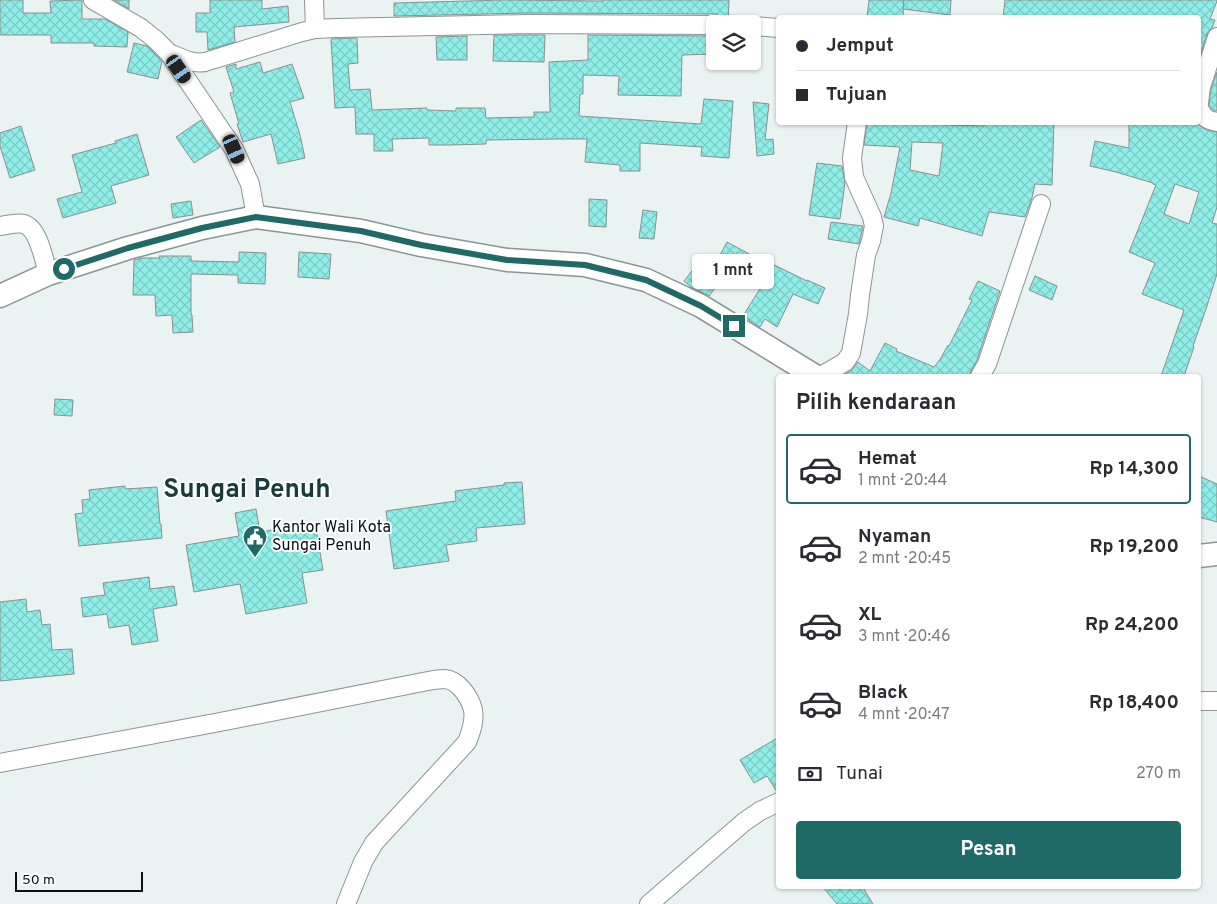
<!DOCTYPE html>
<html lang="id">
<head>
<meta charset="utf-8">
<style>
	:root { --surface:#fff; --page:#f7f7f7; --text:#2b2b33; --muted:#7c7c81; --line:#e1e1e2; --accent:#1f6a66 }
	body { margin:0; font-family:Overpass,sans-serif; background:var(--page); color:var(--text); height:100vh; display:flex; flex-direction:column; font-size:19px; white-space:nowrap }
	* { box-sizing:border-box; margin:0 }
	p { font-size:16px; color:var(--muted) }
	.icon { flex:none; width:28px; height:28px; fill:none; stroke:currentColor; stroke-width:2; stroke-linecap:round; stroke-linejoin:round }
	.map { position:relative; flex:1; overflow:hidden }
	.sheet { position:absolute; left:776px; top:374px; width:425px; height:515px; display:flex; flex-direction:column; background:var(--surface); border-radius:5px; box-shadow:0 1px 4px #0004 }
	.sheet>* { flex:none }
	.hud { position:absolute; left:776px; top:15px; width:425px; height:110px; border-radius:5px; box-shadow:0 1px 4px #0004; display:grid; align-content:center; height:110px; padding:0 20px; background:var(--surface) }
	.buttons { position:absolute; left:706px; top:15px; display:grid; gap:10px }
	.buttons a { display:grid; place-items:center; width:55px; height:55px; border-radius:5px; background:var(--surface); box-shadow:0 1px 4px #0004; font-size:25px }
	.scale { position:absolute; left:15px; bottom:12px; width:128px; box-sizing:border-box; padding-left:5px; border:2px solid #0c100f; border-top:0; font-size:14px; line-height:18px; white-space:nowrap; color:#0c100f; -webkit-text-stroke:4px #fbffff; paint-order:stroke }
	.end { position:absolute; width:22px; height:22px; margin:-11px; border:6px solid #1f6a66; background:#fff; box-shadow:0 0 0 2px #fff }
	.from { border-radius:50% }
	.bubble { position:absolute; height:35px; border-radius:5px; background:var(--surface); box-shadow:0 1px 4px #0004; font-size:16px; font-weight:700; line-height:35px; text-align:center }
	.car { position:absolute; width:15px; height:30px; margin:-15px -8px; border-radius:6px; box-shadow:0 0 4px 1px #0007; background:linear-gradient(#222 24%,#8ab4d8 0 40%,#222 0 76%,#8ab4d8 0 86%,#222 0) }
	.hud b { display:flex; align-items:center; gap:18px; height:48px; font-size:19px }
	.hud b+b { border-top:1px solid var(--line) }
	.hud i { width:12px; height:12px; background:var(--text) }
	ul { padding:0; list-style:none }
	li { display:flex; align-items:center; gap:15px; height:70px; margin:0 10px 8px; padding:0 10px; border:2px solid transparent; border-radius:5px }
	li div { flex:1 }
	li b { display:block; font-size:19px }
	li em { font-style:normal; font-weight:700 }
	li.current { border-color:var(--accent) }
	li>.icon { width:45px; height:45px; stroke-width:1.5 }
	h2 { padding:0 20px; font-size:22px; line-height:60px }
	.pay { display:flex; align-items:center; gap:12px; height:55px; padding:0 20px; font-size:19px }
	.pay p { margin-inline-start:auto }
	.button { display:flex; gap:10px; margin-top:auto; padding:10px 20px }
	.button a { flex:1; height:58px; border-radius:5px; background:var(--accent); color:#fff; font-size:20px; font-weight:700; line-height:58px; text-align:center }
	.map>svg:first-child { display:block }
	.building { fill:url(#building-cross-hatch); stroke:#889190; fill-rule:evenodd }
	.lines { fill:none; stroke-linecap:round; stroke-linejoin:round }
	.minor-casing { stroke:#8c9494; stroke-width:20 }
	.tertiary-casing { stroke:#8c9494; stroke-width:25 }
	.minor { stroke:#fff; stroke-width:18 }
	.tertiary { stroke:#fff; stroke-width:22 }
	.route { stroke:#1f6a66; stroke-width:6 }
	.labels { text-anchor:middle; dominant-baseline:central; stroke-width:4; stroke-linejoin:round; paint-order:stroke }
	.poi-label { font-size:16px; fill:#0c100f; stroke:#fbffff; text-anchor:start }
	.town-label { font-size:26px; font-weight:bold; fill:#193b39; stroke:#fbffff }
</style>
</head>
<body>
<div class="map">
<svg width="1217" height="904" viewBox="0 0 1217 904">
	<defs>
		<pattern id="building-cross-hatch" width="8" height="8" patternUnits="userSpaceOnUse" patternTransform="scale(1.25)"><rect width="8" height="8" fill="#8feee7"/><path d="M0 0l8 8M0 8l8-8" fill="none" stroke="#7acbc5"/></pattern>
	</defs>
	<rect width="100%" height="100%" fill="#eaf3f2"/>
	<g class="building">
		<path d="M 0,0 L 23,0 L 23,13 L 51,13 L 50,1 L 82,0 L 82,19 L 105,19 L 128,32 L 127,47 L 94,46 L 94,43 L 51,43 L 51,35 L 0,35 Z"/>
		<path d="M 114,0 L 129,0 L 129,9 Z"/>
		<path d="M 210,0 L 262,0 L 262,9 L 288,6 L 289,22 L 234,27 L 235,42 L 208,50 L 207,32 L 196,32 L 196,13 L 210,13 Z"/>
		<path d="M 504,0 L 603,1 L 603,0 L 729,0 L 728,23 L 725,23 L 721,16 L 715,14 L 528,13 L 394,16 L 394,3 Z"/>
		<path d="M 869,0 L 904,0 L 903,18 L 867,18 Z"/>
		<path d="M 904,0 L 951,0 L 950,15 L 903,9 Z"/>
		<path d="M 1005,0 L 1217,0 L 1217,1 L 1210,19 L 1215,20 L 1212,28 L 1207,34 L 1199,59 L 1199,18 L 1003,18 Z"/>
		<path d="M 494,35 L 545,35 L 544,62 L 493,61 Z"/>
		<path d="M 588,35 L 715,36 L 715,54 L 682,55 L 681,96 L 618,95 L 619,76 L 583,75 L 583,94 L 580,94 L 579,116 L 701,124 L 704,99 L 733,101 L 729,158 L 701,156 L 702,147 L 640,143 L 640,171 L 620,171 L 620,165 L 585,162 L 587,139 L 558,139 L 486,140 L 486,144 L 451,145 L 429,145 L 429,138 L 392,139 L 393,151 L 374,151 L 374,134 L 356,134 L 355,107 L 335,108 L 331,39 L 357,38 L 358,63 L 348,64 L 350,90 L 370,89 L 372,110 L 427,108 L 427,110 L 456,111 L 456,108 L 485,108 L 486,118 L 534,117 L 534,112 L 550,112 L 549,62 L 588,60 Z"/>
		<path d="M 467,36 L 467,60 L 437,60 L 436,37 Z"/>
		<path d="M 134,43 L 147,46 L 162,61 L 158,79 L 127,72 Z"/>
		<path d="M 260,62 L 263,73 L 292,64 L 304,98 L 290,102 L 300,135 L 305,158 L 278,164 L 271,134 L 243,142 L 237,124 L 239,124 L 230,93 L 234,92 L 226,67 L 236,64 L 236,69 Z"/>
		<path d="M 1217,72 L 1217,111 L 1212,109 L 1209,105 L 1211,89 Z"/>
		<path d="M 753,102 L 769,104 L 765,140 L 773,139 L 774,154 L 757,156 Z"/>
		<path d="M 201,120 L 220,147 L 194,163 L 176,137 Z"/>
		<path d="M 867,122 L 913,122 L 913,124 L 984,126 L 984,122 L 1054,122 L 1052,185 L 1035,184 L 1032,198 L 1025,217 L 989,212 L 982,236 L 920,218 L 918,226 L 884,217 L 891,193 L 900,147 L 864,145 ZM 912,142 L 943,143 L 939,176 L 910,170 Z"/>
		<path d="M 1129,122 L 1195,122 L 1206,130 L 1217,132 L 1217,207 L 1212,223 L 1217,224 L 1217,274 L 1206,309 L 1193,346 L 1194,347 L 1184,376 L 1161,376 L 1184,310 L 1142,294 L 1155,263 L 1129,252 L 1156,185 L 1153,184 L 1153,183 L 1116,172 L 1090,166 L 1095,141 L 1129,148 ZM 1175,184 L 1199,192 L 1189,224 L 1164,214 Z"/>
		<path d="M 21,126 L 35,170 L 10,178 L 0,146 L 0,133 Z"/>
		<path d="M 137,134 L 149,175 L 111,186 L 116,203 L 63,218 L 57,199 L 82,192 L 72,155 L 116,143 L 115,141 Z"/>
		<path d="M 817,163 L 842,166 L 845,183 L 840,219 L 809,215 Z"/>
		<path d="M 589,199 L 607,200 L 606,227 L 589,226 Z"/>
		<path d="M 191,201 L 193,215 L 173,218 L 171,204 Z"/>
		<path d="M 643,210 L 657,212 L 654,239 L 639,238 Z"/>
		<path d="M 831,222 L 863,226 L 859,244 L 828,239 Z"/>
		<path d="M 727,242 L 764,262 L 764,260 L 807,281 L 807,280 L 825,288 L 818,304 L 793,294 L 777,327 L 765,319 L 760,327 L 743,316 L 761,287 L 753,283 L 754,282 L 730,269 L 709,296 L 691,287 L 684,281 L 699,262 L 711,272 Z"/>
		<path d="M 239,252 L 266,253 L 265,284 L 238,283 L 238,275 L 191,274 L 191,315 L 192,315 L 193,332 L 173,333 L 172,315 L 156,316 L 155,295 L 133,295 L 134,260 L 142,258 L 160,258 L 159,256 L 191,256 L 191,261 L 239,262 Z"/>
		<path d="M 299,252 L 331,254 L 329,279 L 298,277 Z"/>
		<path d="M 1035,276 L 1057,286 L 1052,300 L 1029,290 Z"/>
		<path d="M 978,281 L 1000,291 L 977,360 L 971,371 L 969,376 L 842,376 L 851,371 L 858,362 L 870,371 L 885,343 L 897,349 L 896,351 L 934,367 L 941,358 L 948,345 L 949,346 L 972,300 L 969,299 Z"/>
		<path d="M 55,399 L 73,400 L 72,416 L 54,415 Z"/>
		<path d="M 1199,476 L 1217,484 L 1217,522 L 1199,517 Z"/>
		<path d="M 522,482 L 525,524 L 476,528 L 477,541 L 446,545 L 449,561 L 394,569 L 386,511 L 456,501 L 455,491 L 504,485 L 504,483 Z"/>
		<path d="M 125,486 L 125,489 L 157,487 L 160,524 L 161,524 L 162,538 L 79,546 L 75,514 L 83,513 L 82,500 L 90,499 L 89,490 Z"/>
		<path d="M 256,509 L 260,532 L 315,523 L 323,570 L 302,573 L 307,603 L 246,614 L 240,584 L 194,592 L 186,545 L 239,536 L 235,513 Z"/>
		<path d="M 149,577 L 150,589 L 174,586 L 177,605 L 153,609 L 158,641 L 132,645 L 129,625 L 109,628 L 107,614 L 83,617 L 81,598 L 105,595 L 103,583 Z"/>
		<path d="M 26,599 L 27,612 L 40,610 L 42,625 L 50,624 L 52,650 L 72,649 L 74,674 L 0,681 L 0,602 Z"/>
		<path d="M 779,737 L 779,792 L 777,792 L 767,776 L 754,783 L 740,760 Z"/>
		<path d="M 822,886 L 862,886 L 873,904 L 837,904 Z"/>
	</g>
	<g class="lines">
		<defs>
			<g id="minor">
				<path d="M 93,0 L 141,28 L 156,40 L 169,53 L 234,149 L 250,184 L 256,217"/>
				<path d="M 314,0 L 315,29"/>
				<path d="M 752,26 L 779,28"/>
				<path d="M 169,53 C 181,58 192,64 205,62 L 302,32 L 315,29 L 336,28 L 528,24 L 715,25"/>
				<path d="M 1199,103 L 1201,87 L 1217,37"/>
				<path d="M 1199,108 C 1203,117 1206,120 1217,122"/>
				<path d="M 0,226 C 8,225 16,222 24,224 C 39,229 44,260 48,274"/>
				<path d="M 821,376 L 845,362 L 851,353 L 858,314 L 860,295 L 866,255 L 871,241 L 874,226 L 872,217 L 854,177 L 852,158 L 857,122"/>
				<path d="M 980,376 L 987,364 L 1041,204"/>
				<path d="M 1199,701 L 1217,701"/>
				<path d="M 0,763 L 220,722 L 428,681 C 433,680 439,679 445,679 C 458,680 470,697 473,710 C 475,721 471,732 467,742 L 374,843 L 363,862 L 346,904"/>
				<path d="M 649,904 L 744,822 L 760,811 L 779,802"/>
			</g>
			<g id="tertiary">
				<path d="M 0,296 L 48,274 L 128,248 L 202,228 L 256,217 L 361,231 L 421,245 L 507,260 L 585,265 L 646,280 L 701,306 L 815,376"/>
				<path d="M 1199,556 L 1217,554"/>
			</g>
		</defs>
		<use href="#minor" class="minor-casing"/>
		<use href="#tertiary" class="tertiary-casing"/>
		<use href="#minor" class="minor"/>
		<use href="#tertiary" class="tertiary"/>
	</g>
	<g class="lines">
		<path class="route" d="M 64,269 L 128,248 L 202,228 L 256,217 L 361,231 L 421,245 L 507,260 L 585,265 L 646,280 L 701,306 L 734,326"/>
	</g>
	<defs>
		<symbol id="civic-pin" viewBox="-11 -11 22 30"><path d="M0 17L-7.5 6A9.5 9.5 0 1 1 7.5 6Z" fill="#1f6a66" stroke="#fbffff"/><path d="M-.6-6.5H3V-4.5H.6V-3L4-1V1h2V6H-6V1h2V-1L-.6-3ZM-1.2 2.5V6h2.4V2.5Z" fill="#fff"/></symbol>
	</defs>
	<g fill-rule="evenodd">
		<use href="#civic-pin" x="241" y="523" width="28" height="38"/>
	</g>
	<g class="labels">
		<g class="poi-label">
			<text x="272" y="528">Kantor Wali Kota<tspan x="272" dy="18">Sungai Penuh</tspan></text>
		</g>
		<g class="town-label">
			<text x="247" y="490">Sungai Penuh</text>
		</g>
	</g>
</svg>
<div class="buttons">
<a><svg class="icon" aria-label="layers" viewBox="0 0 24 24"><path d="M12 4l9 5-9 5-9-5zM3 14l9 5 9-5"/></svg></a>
</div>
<div class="scale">50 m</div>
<i class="end from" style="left:64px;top:269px"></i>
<i class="end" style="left:734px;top:326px"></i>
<div class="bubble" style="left:692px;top:254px;width:82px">1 mnt</div>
<i class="car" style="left:179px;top:69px;rotate:145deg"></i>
<i class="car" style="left:234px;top:149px;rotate:156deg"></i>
<div class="hud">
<b><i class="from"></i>Jemput</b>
<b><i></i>Tujuan</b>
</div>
<section class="sheet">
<h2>Pilih kendaraan</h2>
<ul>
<li class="current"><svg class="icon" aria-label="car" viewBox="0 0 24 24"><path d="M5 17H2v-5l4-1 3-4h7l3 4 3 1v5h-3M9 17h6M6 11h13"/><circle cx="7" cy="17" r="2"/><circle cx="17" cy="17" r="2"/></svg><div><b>Hemat</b><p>1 mnt · 20:44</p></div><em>Rp 14,300</em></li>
<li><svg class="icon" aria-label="car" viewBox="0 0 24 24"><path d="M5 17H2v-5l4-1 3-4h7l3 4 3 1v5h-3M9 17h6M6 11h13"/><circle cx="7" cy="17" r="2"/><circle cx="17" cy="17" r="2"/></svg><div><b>Nyaman</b><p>2 mnt · 20:45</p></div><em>Rp 19,200</em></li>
<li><svg class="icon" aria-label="car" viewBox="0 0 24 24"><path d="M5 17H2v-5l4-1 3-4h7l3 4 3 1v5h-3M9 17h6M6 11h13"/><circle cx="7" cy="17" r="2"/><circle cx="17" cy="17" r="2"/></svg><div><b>XL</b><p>3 mnt · 20:46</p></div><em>Rp 24,200</em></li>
<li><svg class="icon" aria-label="car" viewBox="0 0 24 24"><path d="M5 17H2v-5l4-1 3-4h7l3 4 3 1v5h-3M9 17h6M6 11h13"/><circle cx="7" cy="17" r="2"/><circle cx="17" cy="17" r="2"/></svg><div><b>Black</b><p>4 mnt · 20:47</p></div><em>Rp 18,400</em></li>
</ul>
<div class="pay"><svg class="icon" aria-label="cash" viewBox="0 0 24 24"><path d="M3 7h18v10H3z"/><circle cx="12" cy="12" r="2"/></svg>Tunai<p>270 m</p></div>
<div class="button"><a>Pesan</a></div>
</section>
</div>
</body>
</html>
